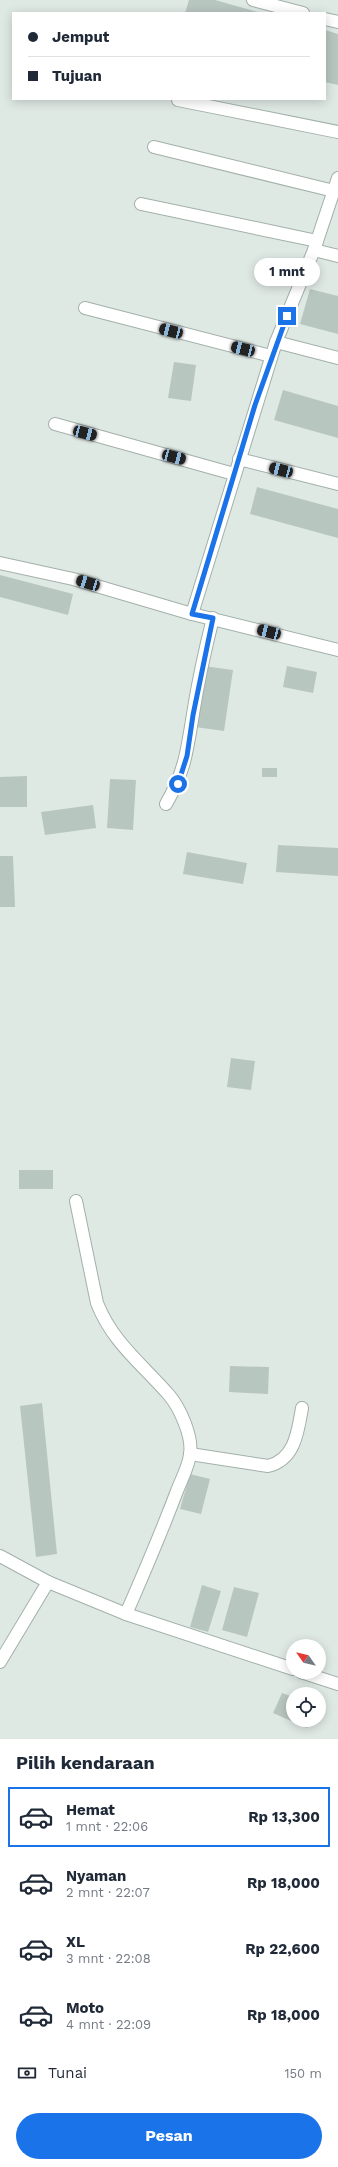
<!DOCTYPE html>
<html lang="id">
<head>
<meta charset="utf-8">
<style>
	:root { --surface:#fff; --page:#f6f6f7; --text:#1f2937; --muted:#747a83; --line:#e0e1e3; --accent:#1a73e8 }
	body { margin:0; font-family:"Work Sans",sans-serif; background:var(--page); color:var(--text); height:100vh; display:flex; flex-direction:column; font-size:15px; white-space:nowrap }
	* { box-sizing:border-box; margin:0 }
	p { font-size:13px; color:var(--muted) }
	.icon { flex:none; width:22px; height:22px; fill:none; stroke:currentColor; stroke-width:2; stroke-linecap:round; stroke-linejoin:round }
	.map { position:relative; height:1739px; overflow:hidden }
	.panel { display:flex; flex-direction:column; background:var(--surface); flex:1 }
	.panel>* { flex:none }
	.banner { position:absolute; left:12px; top:12px; width:314px; height:88px; border-radius:0px; box-shadow:0 2px 10px #0003; display:grid; align-content:center; height:88px; padding:0 16px; background:var(--surface) }
	.needle { width:26px; rotate:304deg }
	.tools { position:absolute; left:286px; top:1639px; display:grid; gap:8px }
	.tools a { display:grid; place-items:center; width:40px; height:40px; border-radius:50%; background:var(--surface); box-shadow:0 2px 10px #0003; font-size:20px }
	.end { position:absolute; width:18px; height:18px; margin:-9px; border:5px solid #1a73e8; background:#fff; box-shadow:0 0 0 2px #fff }
	.from { border-radius:50% }
	.bubble { position:absolute; height:28px; border-radius:14px; background:var(--surface); box-shadow:0 2px 10px #0003; font-size:13px; font-weight:700; line-height:28px; text-align:center }
	.car { position:absolute; width:12px; height:24px; margin:-12px -6px; border-radius:5px; box-shadow:0 0 3px 1px #0007; background:linear-gradient(#222 24%,#8ab4d8 0 40%,#222 0 76%,#8ab4d8 0 86%,#222 0) }
	.banner b { display:flex; align-items:center; gap:14px; height:38px; font-size:15px }
	.banner b+b { border-top:1px solid var(--line) }
	.banner i { width:10px; height:10px; background:var(--text) }
	ul { padding:0; list-style:none }
	li { display:flex; align-items:center; gap:12px; height:60px; margin:0 8px 6px; padding:0 8px; border:2px solid transparent; border-radius:0px }
	li div { flex:1 }
	li b { display:block; font-size:15px }
	li em { font-style:normal; font-weight:700 }
	li.current { border-color:var(--accent) }
	li>.icon { width:36px; height:36px; stroke-width:1.5 }
	h2 { padding:0 16px; font-size:18px; line-height:48px }
	.pay { display:flex; align-items:center; gap:10px; height:44px; padding:0 16px; font-size:15px }
	.pay p { margin-inline-start:auto }
	.primary-button { display:flex; gap:8px; margin-top:auto; padding:8px 16px }
	.primary-button a { flex:1; height:46px; border-radius:24px; background:var(--accent); color:#fff; font-size:16px; font-weight:700; line-height:46px; text-align:center }
	.map>svg:first-child { display:block }
	.building { fill:#b8c6c0 }
	.lines { fill:none; stroke-linecap:round; stroke-linejoin:round }
	.street-casing { stroke:#a3b0aa; stroke-width:14 }
	.street { stroke:#fff; stroke-width:12 }
	.route { stroke:#1a73e8; stroke-width:5 }
</style>
</head>
<body>
<div class="map">
<svg width="338" height="1739" viewBox="0 0 338 1739">
	<rect width="100%" height="100%" fill="#dfe9e4"/>
	<g class="building">
		<path d="M 189,0 L 215,0 L 261,13 L 185,13 Z"/>
		<path d="M 325,30 L 338,34 L 338,85 L 325,82 Z"/>
		<path d="M 310,289 L 338,296 L 338,334 L 300,324 Z"/>
		<path d="M 174,362 L 196,365 L 191,401 L 168,398 Z"/>
		<path d="M 283,390 L 338,406 L 338,438 L 274,420 Z"/>
		<path d="M 257,487 L 338,509 L 338,538 L 250,514 Z"/>
		<path d="M 0,575 L 73,594 L 68,615 L 0,597 Z"/>
		<path d="M 204,666 L 233,670 L 224,731 L 195,727 Z"/>
		<path d="M 287,666 L 317,672 L 313,693 L 283,687 Z"/>
		<rect x="262" y="768" width="15" height="9"/>
		<path d="M 27,776 L 27,807 L 0,807 L 0,777 Z"/>
		<path d="M 110,779 L 136,780 L 133,830 L 107,828 Z"/>
		<path d="M 93,805 L 96,828 L 45,835 L 41,812 Z"/>
		<path d="M 278,845 L 338,848 L 338,876 L 276,872 Z"/>
		<path d="M 187,852 L 247,863 L 243,884 L 183,874 Z"/>
		<path d="M 0,856 L 13,856 L 15,907 L 0,907 Z"/>
		<path d="M 231,1058 L 255,1061 L 251,1090 L 227,1087 Z"/>
		<rect x="19" y="1170" width="34" height="19"/>
		<path d="M 230,1366 L 269,1367 L 268,1394 L 229,1392 Z"/>
		<path d="M 42,1403 L 57,1554 L 36,1557 L 20,1406 Z"/>
		<path d="M 190,1474 L 210,1479 L 201,1514 L 180,1509 Z"/>
		<path d="M 202,1585 L 221,1591 L 208,1632 L 190,1627 Z"/>
		<path d="M 234,1587 L 259,1593 L 247,1637 L 222,1630 Z"/>
		<path d="M 282,1693 L 293,1697 L 293,1720 L 310,1720 L 307,1728 L 273,1713 Z"/>
	</g>
	<g class="lines">
		<defs>
			<g id="street">
				<path d="M 253,0 L 303,13"/>
				<path d="M 325,19 L 338,22"/>
				<path d="M 178,100 L 338,132"/>
				<path d="M 154,147 L 334,191"/>
				<path d="M 338,178 L 314,250 L 276,342 L 192,614 L 338,650"/>
				<path d="M 141,204 L 317,241"/>
				<path d="M 314,250 L 338,256"/>
				<path d="M 85,308 L 271,356"/>
				<path d="M 276,342 L 338,358"/>
				<path d="M 55,424 L 234,474"/>
				<path d="M 239,459 L 338,484"/>
				<path d="M 0,563 L 73,579 L 192,614"/>
				<path d="M 166,804 C 185,771 187,751 193,714 C 198,682 205,650 213,618"/>
				<path d="M 76,1201 L 97,1303 C 112,1342 143,1365 169,1395 C 180,1408 193,1437 190,1454 C 189,1466 181,1480 177,1491 C 161,1533 144,1573 126,1614"/>
				<path d="M 190,1454 L 268,1466 C 295,1460 298,1431 302,1408"/>
				<path d="M 0,1556 L 48,1582 L 126,1614 L 293,1669"/>
				<path d="M 0,1662 L 48,1582"/>
				<path d="M 301,1672 L 338,1684"/>
			</g>
		</defs>
		<use href="#street" class="street-casing"/>
		<use href="#street" class="street"/>
	</g>
	<g class="lines">
		<path class="route" d="M 178,784 L 187,756 L 193,715 L 213,618 L 192,614 L 255,405 L 287,316"/>
	</g>
</svg>
<div class="tools">
<a><svg class="needle" viewBox="-14 -14 28 28"><path d="M0-13l5 13h-10z" fill="#e53935"/><path d="M0 13l5-13h-10z" fill="#747a83"/></svg></a>
<a><svg class="icon" aria-label="locate" viewBox="0 0 24 24"><circle cx="12" cy="12" r="6"/><path d="M12 2v4M12 18v4M2 12h4M18 12h4"/></svg></a>
</div>
<i class="end from" style="left:178px;top:784px"></i>
<i class="end" style="left:287px;top:316px"></i>
<div class="bubble" style="left:254px;top:258px;width:66px">1 mnt</div>
<i class="car" style="left:171px;top:331px;rotate:285deg"></i>
<i class="car" style="left:243px;top:349px;rotate:284deg"></i>
<i class="car" style="left:85px;top:433px;rotate:105deg"></i>
<i class="car" style="left:174px;top:457px;rotate:105deg"></i>
<i class="car" style="left:281px;top:470px;rotate:285deg"></i>
<i class="car" style="left:88px;top:583px;rotate:287deg"></i>
<i class="car" style="left:269px;top:632px;rotate:285deg"></i>
<div class="banner">
<b><i class="from"></i>Jemput</b>
<b><i></i>Tujuan</b>
</div>
</div>
<section class="panel">
<h2>Pilih kendaraan</h2>
<ul>
<li class="current"><svg class="icon" aria-label="car" viewBox="0 0 24 24"><path d="M5 17H2v-5l4-1 3-4h7l3 4 3 1v5h-3M9 17h6M6 11h13"/><circle cx="7" cy="17" r="2"/><circle cx="17" cy="17" r="2"/></svg><div><b>Hemat</b><p>1 mnt · 22:06</p></div><em>Rp 13,300</em></li>
<li><svg class="icon" aria-label="car" viewBox="0 0 24 24"><path d="M5 17H2v-5l4-1 3-4h7l3 4 3 1v5h-3M9 17h6M6 11h13"/><circle cx="7" cy="17" r="2"/><circle cx="17" cy="17" r="2"/></svg><div><b>Nyaman</b><p>2 mnt · 22:07</p></div><em>Rp 18,000</em></li>
<li><svg class="icon" aria-label="car" viewBox="0 0 24 24"><path d="M5 17H2v-5l4-1 3-4h7l3 4 3 1v5h-3M9 17h6M6 11h13"/><circle cx="7" cy="17" r="2"/><circle cx="17" cy="17" r="2"/></svg><div><b>XL</b><p>3 mnt · 22:08</p></div><em>Rp 22,600</em></li>
<li><svg class="icon" aria-label="car" viewBox="0 0 24 24"><path d="M5 17H2v-5l4-1 3-4h7l3 4 3 1v5h-3M9 17h6M6 11h13"/><circle cx="7" cy="17" r="2"/><circle cx="17" cy="17" r="2"/></svg><div><b>Moto</b><p>4 mnt · 22:09</p></div><em>Rp 18,000</em></li>
</ul>
<div class="pay"><svg class="icon" aria-label="cash" viewBox="0 0 24 24"><path d="M3 7h18v10H3z"/><circle cx="12" cy="12" r="2"/></svg>Tunai<p>150 m</p></div>
<div class="primary-button"><a>Pesan</a></div>
</section>
</body>
</html>
